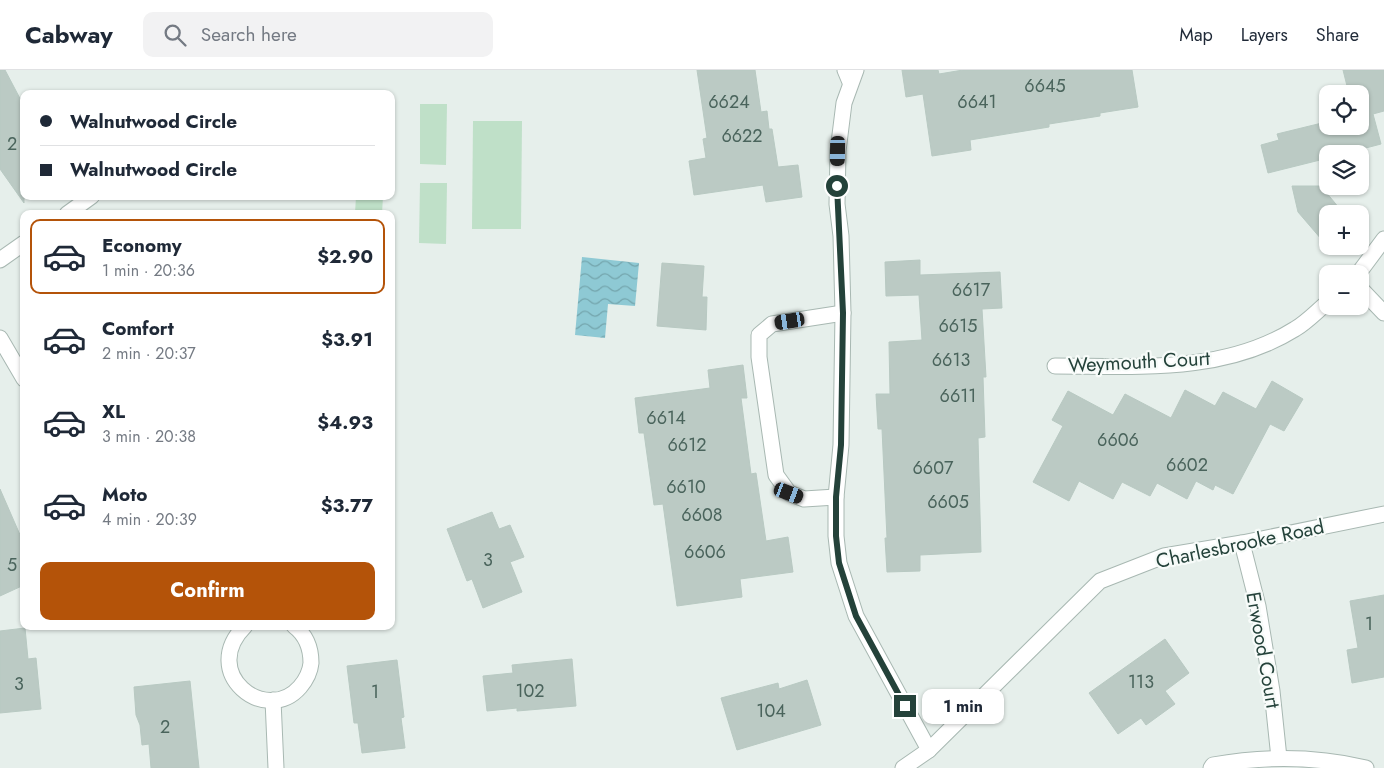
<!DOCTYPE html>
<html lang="en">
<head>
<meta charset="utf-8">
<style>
	:root { --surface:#fff; --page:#f2f2f3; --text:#1f2937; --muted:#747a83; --line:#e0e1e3; --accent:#b45309 }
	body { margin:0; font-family:Jost,sans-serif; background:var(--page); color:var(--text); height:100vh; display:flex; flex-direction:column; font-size:19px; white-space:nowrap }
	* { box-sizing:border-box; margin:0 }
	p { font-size:16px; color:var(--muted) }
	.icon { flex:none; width:28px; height:28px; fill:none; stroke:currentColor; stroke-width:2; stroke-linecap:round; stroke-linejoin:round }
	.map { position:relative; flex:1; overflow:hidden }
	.sheet { position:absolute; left:20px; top:140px; width:375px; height:420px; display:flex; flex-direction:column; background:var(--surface); border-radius:10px; box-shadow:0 1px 4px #0004 }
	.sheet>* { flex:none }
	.top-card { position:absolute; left:20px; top:20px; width:375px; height:110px; border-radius:10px; box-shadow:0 1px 4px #0004; display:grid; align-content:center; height:110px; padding:0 20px; background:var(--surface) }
	.tools { position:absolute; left:1319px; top:15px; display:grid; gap:10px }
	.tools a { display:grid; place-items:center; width:50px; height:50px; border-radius:10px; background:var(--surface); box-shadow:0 1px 4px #0004; font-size:25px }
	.end { position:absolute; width:22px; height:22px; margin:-11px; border:6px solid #24423a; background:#fff; box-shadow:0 0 0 2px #fff }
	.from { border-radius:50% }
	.bubble { position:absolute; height:35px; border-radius:10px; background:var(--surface); box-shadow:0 1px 4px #0004; font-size:16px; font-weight:700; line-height:35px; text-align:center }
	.car { position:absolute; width:15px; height:30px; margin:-15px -8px; border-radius:6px; box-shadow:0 0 4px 1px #0007; background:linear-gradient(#222 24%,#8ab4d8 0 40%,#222 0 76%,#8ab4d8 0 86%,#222 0) }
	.top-card b { display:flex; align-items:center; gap:18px; height:48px; font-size:19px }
	.top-card b+b { border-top:1px solid var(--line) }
	.top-card i { width:12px; height:12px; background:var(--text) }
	ul { padding:9px 0 0; list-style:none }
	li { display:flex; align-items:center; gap:15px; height:75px; margin:0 10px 8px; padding:0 10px; border:2px solid transparent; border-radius:10px }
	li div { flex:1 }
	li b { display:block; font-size:19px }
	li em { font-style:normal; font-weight:700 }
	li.on { border-color:var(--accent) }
	li>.icon { width:45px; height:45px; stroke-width:1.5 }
	.button { display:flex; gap:10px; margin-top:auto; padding:10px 20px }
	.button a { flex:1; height:58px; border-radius:10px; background:var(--accent); color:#fff; font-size:20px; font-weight:700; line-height:58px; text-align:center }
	header { display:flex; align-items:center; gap:30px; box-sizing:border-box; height:70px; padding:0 25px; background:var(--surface); border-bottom:1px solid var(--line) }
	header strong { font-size:24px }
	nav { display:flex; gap:28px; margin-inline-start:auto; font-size:18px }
	.search { width:350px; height:45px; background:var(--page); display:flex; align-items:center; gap:12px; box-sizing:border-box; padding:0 18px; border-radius:10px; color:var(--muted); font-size:19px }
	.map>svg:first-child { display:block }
	.pitch { fill:#bfe0c8 }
	.water { fill:url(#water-waves) }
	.building { fill:#bbcac4; stroke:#b8c9c2 }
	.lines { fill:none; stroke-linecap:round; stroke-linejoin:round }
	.service-casing { stroke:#a8b8b2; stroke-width:17 }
	.minor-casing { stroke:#a8b8b2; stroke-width:17 }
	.service { stroke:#fff; stroke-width:15 }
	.minor { stroke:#fff; stroke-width:15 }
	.route { stroke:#24423a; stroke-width:6 }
	.labels { text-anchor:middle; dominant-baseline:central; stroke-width:4.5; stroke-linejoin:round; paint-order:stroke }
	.number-label { font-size:18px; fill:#4a645c }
	.street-label { font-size:20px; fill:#24423a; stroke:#f7fbf9 }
</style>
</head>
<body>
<header>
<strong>Cabway</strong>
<div class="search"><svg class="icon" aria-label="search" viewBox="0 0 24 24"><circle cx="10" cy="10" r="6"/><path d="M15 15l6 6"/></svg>Search here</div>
<nav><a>Map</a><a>Layers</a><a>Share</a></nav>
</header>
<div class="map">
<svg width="1384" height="698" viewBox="0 0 1384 698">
	<defs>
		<pattern id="water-waves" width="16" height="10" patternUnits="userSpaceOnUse" patternTransform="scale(1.25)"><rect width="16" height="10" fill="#8ec9d4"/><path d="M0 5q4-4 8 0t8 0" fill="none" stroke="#74a5ad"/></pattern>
	</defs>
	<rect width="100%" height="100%" fill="#e6efeb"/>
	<g class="pitch">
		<path d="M 420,34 L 447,34 L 446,95 L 420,94 Z"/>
		<path d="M 473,51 L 522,51 L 521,159 L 472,159 Z"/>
		<path d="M 420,113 L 447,113 L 446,174 L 419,173 Z"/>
		<path d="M 356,126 L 383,126 L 382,144 L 355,144 Z"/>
	</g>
	<path class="water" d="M 582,187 L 639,193 L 635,236 L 608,234 L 605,268 L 575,265 Z"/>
	<g class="building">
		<path d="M 0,0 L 5,0 L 24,36 L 24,133 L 0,99 Z"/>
		<path d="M 697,0 L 755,0 L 761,42 L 767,41 L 769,59 L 772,59 L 778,97 L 798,95 L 802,127 L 766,132 L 763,115 L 694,125 L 689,91 L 706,88 L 703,69 L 707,68 Z"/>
		<path d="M 902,0 L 938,0 L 939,4 L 963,0 L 1132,0 L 1138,37 L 1100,43 L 1100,46 L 1049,54 L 1049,57 L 970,70 L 971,80 L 932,86 L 923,24 L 906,27 Z"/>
		<path d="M 1343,0 L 1384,0 L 1384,41 L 1373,44 L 1381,74 L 1343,84 L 1328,84 L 1328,88 L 1268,103 L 1261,75 L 1279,70 L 1277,64 L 1326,52 L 1325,49 L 1328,49 L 1328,56 L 1360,56 L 1360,24 L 1349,24 Z"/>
		<path d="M 1292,116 L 1321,116 L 1344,144 L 1328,144 L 1328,177 L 1298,142 Z"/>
		<path d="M 920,190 L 920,205 L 1000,202 L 1002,238 L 982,239 L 986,307 L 983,307 L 985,367 L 978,368 L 981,482 L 920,485 L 920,501 L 887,502 L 885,468 L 887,468 L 882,359 L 878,359 L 876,324 L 890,324 L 889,272 L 922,270 L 919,225 L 886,226 L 885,192 Z"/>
		<path d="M 662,193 L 704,196 L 702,227 L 707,227 L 706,260 L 657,256 Z"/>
		<path d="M 743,295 L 747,328 L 741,328 L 751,404 L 756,403 L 766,471 L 788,467 L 793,502 L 740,509 L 742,527 L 677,536 L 663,434 L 654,435 L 644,363 L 639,363 L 635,328 L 710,318 L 708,300 Z"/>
		<path d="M 1272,311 L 1303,329 L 1284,361 L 1270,354 L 1233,424 L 1215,415 L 1213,420 L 1196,411 L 1187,429 L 1157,413 L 1150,426 L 1122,412 L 1113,429 L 1079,411 L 1069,431 L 1033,412 L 1063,356 L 1052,350 L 1068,321 L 1113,345 L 1125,324 L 1171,348 L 1185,320 L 1215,336 L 1223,322 L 1256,339 Z"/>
		<path d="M 0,419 L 24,474 L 24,515 L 0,526 Z"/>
		<path d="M 492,442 L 499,459 L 510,455 L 524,487 L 510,492 L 522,522 L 483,538 L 472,509 L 467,511 L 447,459 Z"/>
		<path d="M 1384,525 L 1384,607 L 1352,613 L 1347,580 L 1358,578 L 1350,531 Z"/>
		<path d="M 25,558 L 28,589 L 36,588 L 41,639 L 0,643 L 0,561 Z"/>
		<path d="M 1165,569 L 1189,603 L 1165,621 L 1175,634 L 1146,655 L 1141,648 L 1118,664 L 1089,623 Z"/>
		<path d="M 572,589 L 576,636 L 517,641 L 517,638 L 487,641 L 483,606 L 513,603 L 512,595 Z"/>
		<path d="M 397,590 L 404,647 L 401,648 L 405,678 L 362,683 L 358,653 L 354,653 L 347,596 Z"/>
		<path d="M 807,610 L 821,655 L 737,680 L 721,628 L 778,613 L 779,619 Z"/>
		<path d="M 190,611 L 199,698 L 151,698 L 149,674 L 142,675 L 140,655 L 136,645 L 134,617 Z"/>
	</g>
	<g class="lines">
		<defs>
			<g id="service">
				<path d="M 845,0 L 850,12"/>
				<path d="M 836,427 L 804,429 L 789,423 L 776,405 L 759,287 L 759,265 L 772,254 L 843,243"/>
			</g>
			<g id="minor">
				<path d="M 856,0 L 844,33 L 838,81 L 837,134 L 841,166 L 843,243 L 841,375 L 836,427 L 836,466 L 839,493 L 856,546 L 929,680"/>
				<path d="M 67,144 L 92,126"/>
				<path d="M 0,190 L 24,173"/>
				<path d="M 1358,204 L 1384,169"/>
				<path d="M 1360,218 L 1384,243"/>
				<path d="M 0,268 L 24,309"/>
				<path d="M 1055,296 C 1136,296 1223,304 1295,259 C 1307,252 1317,241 1328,232"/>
				<path d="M 1242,473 L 1258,536 L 1272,621 L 1279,688"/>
				<path d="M 245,556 C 198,603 266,656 300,617 C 306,610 310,603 311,593 C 311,578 306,565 294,556"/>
				<path d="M 273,630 L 276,698"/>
				<path d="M 903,698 L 929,680 L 1100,511 L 1164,486 L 1242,473 L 1384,444"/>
				<path d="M 1211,698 L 1213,695 C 1264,686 1315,686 1366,698"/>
			</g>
		</defs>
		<use href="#service" class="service-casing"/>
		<use href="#minor" class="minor-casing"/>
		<use href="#service" class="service"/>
		<use href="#minor" class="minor"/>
	</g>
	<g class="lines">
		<path class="route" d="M 837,116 L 843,243 L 841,375 L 836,427 L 836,466 L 839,493 L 856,546 L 905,636"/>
	</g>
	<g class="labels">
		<g class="number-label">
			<text x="1045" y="16">6645</text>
			<text x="729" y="32">6624</text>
			<text x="977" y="32">6641</text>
			<text x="742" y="66">6622</text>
			<text x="12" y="74">2</text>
			<text x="971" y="220">6617</text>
			<text x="958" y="256">6615</text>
			<text x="951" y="290">6613</text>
			<text x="958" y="326">6611</text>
			<text x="666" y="348">6614</text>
			<text x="1118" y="370">6606</text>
			<text x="687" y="375">6612</text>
			<text x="1187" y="395">6602</text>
			<text x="933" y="398">6607</text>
			<text x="686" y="417">6610</text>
			<text x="948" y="432">6605</text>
			<text x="702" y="445">6608</text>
			<text x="705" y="482">6606</text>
			<text x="488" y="490">3</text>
			<text x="12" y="495">5</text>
			<text x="1369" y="554">1</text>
			<text x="1141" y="612">113</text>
			<text x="19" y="614">3</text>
			<text x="530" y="621">102</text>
			<text x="375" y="622">1</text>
			<text x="771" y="641">104</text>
			<text x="165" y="657">2</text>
		</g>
		<g class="street-label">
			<text transform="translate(1139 292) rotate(-3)">Weymouth Court</text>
			<text transform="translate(1240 474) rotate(-12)">Charlesbrooke Road</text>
			<text transform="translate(1263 580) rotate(80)">Erwood Court</text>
		</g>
	</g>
</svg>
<div class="tools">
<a><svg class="icon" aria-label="locate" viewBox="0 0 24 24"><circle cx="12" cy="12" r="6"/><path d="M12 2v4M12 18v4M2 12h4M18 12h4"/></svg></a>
<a><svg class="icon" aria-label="layers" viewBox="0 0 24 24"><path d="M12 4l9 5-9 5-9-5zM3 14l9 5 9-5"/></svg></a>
<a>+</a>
<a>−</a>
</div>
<i class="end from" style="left:837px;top:116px"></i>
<i class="end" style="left:905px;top:636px"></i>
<div class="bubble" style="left:922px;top:619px;width:82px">1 min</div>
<i class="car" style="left:838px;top:81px;rotate:181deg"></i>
<i class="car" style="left:790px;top:251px;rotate:261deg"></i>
<i class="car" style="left:789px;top:423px;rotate:111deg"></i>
<div class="top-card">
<b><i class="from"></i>Walnutwood Circle</b>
<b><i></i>Walnutwood Circle</b>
</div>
<section class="sheet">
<ul>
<li class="on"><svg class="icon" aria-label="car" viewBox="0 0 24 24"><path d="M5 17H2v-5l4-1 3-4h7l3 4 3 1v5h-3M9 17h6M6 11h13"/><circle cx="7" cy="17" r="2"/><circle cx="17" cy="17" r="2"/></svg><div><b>Economy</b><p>1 min · 20:36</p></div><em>$2.90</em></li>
<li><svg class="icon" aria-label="car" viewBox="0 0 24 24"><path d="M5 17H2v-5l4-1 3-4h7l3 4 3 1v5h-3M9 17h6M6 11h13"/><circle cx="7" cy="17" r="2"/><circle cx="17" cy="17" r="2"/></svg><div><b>Comfort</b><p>2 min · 20:37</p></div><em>$3.91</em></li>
<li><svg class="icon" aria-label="car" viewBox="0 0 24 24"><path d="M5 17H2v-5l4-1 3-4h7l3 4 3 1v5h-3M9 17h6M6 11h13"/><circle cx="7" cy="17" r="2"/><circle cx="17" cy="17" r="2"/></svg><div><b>XL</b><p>3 min · 20:38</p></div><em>$4.93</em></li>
<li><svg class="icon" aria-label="car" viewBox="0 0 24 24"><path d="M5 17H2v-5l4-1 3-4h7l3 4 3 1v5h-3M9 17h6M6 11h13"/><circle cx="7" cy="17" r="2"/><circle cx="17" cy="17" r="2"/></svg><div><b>Moto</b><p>4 min · 20:39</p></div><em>$3.77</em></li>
</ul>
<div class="button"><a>Confirm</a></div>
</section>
</div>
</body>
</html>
